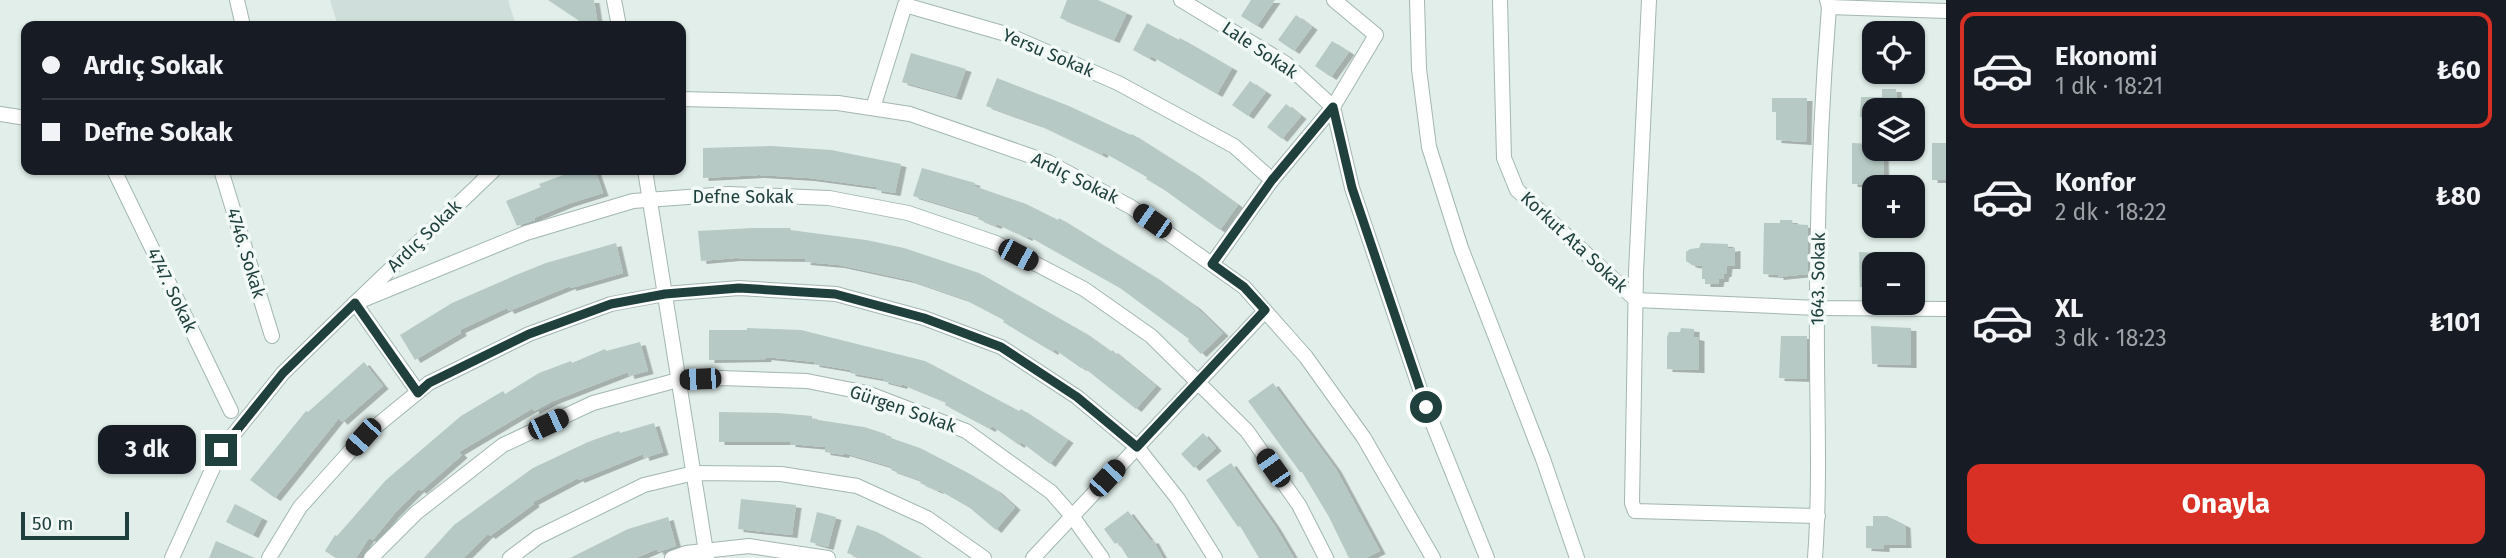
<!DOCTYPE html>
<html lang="tr">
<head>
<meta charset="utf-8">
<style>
	:root { --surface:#171b24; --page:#242831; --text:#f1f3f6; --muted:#9ea1a6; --line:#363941; --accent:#d93025 }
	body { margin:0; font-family:"Fira Sans",sans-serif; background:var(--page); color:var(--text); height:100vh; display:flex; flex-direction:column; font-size:26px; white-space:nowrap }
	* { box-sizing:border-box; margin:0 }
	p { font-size:23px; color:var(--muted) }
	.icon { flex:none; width:38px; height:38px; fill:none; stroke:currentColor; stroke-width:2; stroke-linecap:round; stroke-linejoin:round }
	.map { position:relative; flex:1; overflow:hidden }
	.panel { display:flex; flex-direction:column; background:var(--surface); width:560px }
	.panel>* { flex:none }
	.hud { position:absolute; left:21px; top:21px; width:665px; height:154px; border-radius:14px; box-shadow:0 2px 5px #0004; display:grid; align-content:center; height:154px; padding:0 21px; background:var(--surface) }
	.tools { position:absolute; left:1862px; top:21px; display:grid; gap:14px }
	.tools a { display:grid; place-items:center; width:63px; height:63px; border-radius:14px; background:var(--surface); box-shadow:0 2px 5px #0004; font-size:35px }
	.scale { position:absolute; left:21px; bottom:18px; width:108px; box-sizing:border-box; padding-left:7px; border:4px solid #1f403d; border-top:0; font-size:19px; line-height:24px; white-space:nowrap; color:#1f403d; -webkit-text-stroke:5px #f2f9f7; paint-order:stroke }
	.end { position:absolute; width:32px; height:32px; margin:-16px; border:9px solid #1f403d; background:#fff; box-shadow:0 0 0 4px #fff }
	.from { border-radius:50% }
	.bubble { position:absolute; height:49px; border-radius:14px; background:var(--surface); box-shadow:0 2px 5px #0004; font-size:23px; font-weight:700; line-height:49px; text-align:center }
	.car { position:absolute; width:21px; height:42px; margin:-21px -10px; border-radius:9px; box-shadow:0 0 5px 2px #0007; background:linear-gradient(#222 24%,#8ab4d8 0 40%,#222 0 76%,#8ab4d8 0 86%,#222 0) }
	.hud b { display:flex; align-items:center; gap:24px; height:66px; font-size:26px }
	.hud b+b { border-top:2px solid var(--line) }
	.hud i { width:18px; height:18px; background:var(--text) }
	ul { padding:12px 0 0; list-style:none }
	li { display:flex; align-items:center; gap:21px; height:116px; margin:0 14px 10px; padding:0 7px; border:4px solid transparent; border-radius:14px }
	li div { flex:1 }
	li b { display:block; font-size:26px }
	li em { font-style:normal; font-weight:700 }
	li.active { border-color:var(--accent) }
	li>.icon { width:63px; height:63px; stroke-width:1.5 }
	.primary-button { display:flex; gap:14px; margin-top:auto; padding:14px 21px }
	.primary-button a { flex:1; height:80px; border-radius:14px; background:var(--accent); color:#fff; font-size:28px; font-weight:700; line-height:80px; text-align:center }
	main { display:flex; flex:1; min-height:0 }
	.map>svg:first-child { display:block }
	.built { fill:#cfdeda }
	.building { fill:#b6c9c4; filter:url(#shadow) }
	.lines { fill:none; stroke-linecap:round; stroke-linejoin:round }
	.street-casing { stroke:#a3b6b3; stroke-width:16 }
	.street { stroke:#fff; stroke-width:14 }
	.route { stroke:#1f403d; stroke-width:9 }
	.labels { text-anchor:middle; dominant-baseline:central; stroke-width:7; stroke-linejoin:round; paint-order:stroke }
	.street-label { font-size:18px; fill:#1f403d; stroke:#f2f9f7 }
</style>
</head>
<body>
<main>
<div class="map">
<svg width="1946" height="558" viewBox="0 0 1946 558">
	<defs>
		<filter id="shadow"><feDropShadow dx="5.5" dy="3" stdDeviation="0" flood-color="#0004"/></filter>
	</defs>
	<rect width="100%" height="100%" fill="#e1eeea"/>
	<path class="built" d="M 330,0 L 508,0 L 516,26 L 338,26 Z"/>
	<g class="building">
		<path d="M 548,0 L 594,0 L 598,26 L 587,26 Z"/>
		<path d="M 1067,0 L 1098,0 L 1127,13 L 1114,40 L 1060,18 Z"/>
		<path d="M 1251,0 L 1275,0 L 1257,26 L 1241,16 Z"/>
		<path d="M 1296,15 L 1312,27 L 1294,51 L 1278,40 Z"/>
		<path d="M 1147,23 L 1179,40 L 1180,38 L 1232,68 L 1217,94 L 1151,56 L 1150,59 L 1133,50 Z"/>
		<path d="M 1332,41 L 1349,52 L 1331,77 L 1315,66 Z"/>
		<path d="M 911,53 L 966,69 L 956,97 L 902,82 Z"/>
		<path d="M 997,78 L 1069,106 L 1131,135 L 1132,134 L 1192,172 L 1238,205 L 1220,230 L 1163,189 L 1146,179 L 1147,177 L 1103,152 L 1102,155 L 1039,125 L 986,106 Z"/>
		<path d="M 1250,81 L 1266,92 L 1248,116 L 1232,105 Z"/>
		<path d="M 1882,89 L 1896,89 L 1898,110 L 1874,110 L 1874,117 L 1860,117 L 1861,97 L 1882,97 Z"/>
		<path d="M 1772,98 L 1807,98 L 1806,142 L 1776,140 L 1776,112 L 1772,112 Z"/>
		<path d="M 1286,104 L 1301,116 L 1282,139 L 1267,127 Z"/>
		<path d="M 1852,143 L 1874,144 L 1874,149 L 1883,149 L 1884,185 L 1852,184 Z"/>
		<rect x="1932" y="143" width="14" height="37"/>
		<path d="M 771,146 L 831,150 L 901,164 L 895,193 L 876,190 L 876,187 L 809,178 L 759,175 L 703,178 L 703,148 Z"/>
		<path d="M 922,168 L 975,183 L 974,186 L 1026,204 L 1058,220 L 1059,218 L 1153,276 L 1195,306 L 1223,333 L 1201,354 L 1188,341 L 1189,339 L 1120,288 L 1028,236 L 1027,238 L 997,224 L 996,226 L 978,219 L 979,216 L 913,196 Z"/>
		<path d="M 577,170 L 595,170 L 603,193 L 568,204 L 534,218 L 535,220 L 517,226 L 506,201 L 541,187 L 539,184 Z"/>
		<path d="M 1780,220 L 1792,220 L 1793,224 L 1808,225 L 1808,274 L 1778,277 L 1778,275 L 1763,274 L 1764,223 L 1780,223 Z"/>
		<path d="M 753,228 L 791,228 L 790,230 L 866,240 L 904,248 L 979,273 L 1083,332 L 1111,352 L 1112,350 L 1156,386 L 1136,409 L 1083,367 L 1081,368 L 1054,349 L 1053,352 L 1036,342 L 1003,322 L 1004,320 L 964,299 L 909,280 L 839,265 L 805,262 L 806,259 L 735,258 L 701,261 L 698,231 Z"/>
		<path d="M 616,243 L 623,273 L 571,288 L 570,286 L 509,311 L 507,308 L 460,330 L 461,333 L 415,360 L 400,335 L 452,303 L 516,275 L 546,263 Z"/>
		<path d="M 1701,243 L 1728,244 L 1728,249 L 1735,248 L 1735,266 L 1727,266 L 1726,274 L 1724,274 L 1723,279 L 1719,279 L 1718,284 L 1705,284 L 1705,279 L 1702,279 L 1702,266 L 1692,265 L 1686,261 L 1686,252 L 1690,249 L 1699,248 Z"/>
		<path d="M 1859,252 L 1916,255 L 1916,264 L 1874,264 L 1874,288 L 1860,287 Z"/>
		<path d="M 1871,326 L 1911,328 L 1911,365 L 1872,364 Z"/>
		<path d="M 747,328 L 801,330 L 925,361 L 1019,411 L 1021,409 L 1068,440 L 1050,464 L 1021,442 L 1019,445 L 992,426 L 990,429 L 945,405 L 946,402 L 902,384 L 902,386 L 883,381 L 883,379 L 850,373 L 850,370 L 814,364 L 814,362 L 766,357 L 766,359 L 709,360 L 709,330 L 747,330 Z"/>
		<path d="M 1681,328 L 1694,329 L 1694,337 L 1699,338 L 1699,370 L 1667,369 L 1667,337 L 1669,332 L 1680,332 Z"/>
		<path d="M 1781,336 L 1807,336 L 1807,379 L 1779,378 Z"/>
		<path d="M 640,342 L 648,371 L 629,376 L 628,372 L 553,401 L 534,411 L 533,408 L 459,452 L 462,455 L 421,491 L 419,489 L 394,514 L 373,540 L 369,538 L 356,558 L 336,558 L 325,551 L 335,535 L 337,536 L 386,480 L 461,416 L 503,391 L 505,394 L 539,373 L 571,361 L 572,363 L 605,349 L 606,351 Z"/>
		<path d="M 364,362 L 383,386 L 342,422 L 339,418 L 275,498 L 250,480 L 306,411 L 308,412 Z"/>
		<path d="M 1273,383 L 1336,469 L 1380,551 L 1366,558 L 1349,558 L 1329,517 L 1302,472 L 1300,472 L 1248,401 Z"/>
		<path d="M 719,412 L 778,413 L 812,416 L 812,419 L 864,427 L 886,434 L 885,436 L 920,448 L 966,472 L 996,490 L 1015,507 L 996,530 L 970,508 L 939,490 L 938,491 L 920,483 L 922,481 L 891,470 L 892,467 L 844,453 L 844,455 L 825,452 L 825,447 L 790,444 L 790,442 L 719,442 Z"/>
		<path d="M 654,423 L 663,452 L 644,458 L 643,454 L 579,480 L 578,478 L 533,502 L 534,504 L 490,536 L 488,534 L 464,558 L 424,558 L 454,525 L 533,468 L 588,442 L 619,431 L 620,433 Z"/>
		<path d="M 1203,433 L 1216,448 L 1194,468 L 1181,454 Z"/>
		<path d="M 1231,463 L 1275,526 L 1294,558 L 1259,558 L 1240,526 L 1238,527 L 1206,480 Z"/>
		<path d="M 741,499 L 796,505 L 792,535 L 738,529 Z"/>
		<path d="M 235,504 L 262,518 L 253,535 L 226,522 Z"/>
		<path d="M 1128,511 L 1151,541 L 1153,540 L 1163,558 L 1128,558 L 1118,542 L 1115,544 L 1104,529 Z"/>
		<path d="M 817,512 L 836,517 L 828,547 L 810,542 Z"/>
		<path d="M 1873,516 L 1887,516 L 1905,525 L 1906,545 L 1884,545 L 1884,549 L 1866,548 L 1866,526 L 1873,526 Z"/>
		<path d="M 668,517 L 676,546 L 658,552 L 657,549 L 636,558 L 570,558 L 628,529 Z"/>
		<path d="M 857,525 L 877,532 L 922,558 L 860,558 L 847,553 Z"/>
		<path d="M 216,541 L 255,558 L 209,558 Z"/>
	</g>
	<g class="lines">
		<defs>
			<g id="street">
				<path d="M 237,0 L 243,26"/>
				<path d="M 614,0 L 619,26"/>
				<path d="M 1181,0 L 1285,63 L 1333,107 L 1352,188 L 1426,407 L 1487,558"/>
				<path d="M 1417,0 L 1419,69 L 1429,147 L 1461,248 L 1543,459 L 1577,558"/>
				<path d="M 1500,0 L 1504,158 L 1517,190 L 1636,300 L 1817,308 L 1946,309"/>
				<path d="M 1649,0 L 1636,272 L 1632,503 L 1635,511 L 1818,516"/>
				<path d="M 1829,7 L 1946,11"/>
				<path d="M 681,99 L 838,103 L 910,114 L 1048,162 L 1131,207 L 1244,287 L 1306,357 L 1364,438 L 1433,558"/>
				<path d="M 873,108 L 905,5 L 1006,34 L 1118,83 L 1234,146 L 1272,180"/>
				<path d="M 0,114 L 26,118"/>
				<path d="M 114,170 L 231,411"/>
				<path d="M 221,170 L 272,336"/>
				<path d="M 645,170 L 707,558"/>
				<path d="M 1212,264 L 1272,180 L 1333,107 L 1376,35 L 1334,0"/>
				<path d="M 418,392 L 355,303 L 494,170"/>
				<path d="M 172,558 L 221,450 L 283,373 L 355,303 L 526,233 L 633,201 L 729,194 L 829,198 L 908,213 L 996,243 L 1084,289 L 1151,336 L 1247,431 L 1299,505 L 1326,558"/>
				<path d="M 269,558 L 300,507 L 363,437 L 429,383 L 529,334 L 611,304 L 665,294 L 739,288 L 836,294 L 924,318 L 1001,347 L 1077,397 L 1137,447 L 1178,499 L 1215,558"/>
				<path d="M 371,558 L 416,513 L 503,445 L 593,403 L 678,380 L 721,378 L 807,381 L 867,393 L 966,431 L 1051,492 L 1072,516 L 1102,558"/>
				<path d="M 510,558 L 538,537 L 644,485 L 694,473 L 781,474 L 857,486 L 927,518 L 984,558"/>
				<path d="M 672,558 L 686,553 L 749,546 L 828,558"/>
				<path d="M 1033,558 L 1265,311"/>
				<path d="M 1815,558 C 1821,475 1816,392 1817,309 C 1817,208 1821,107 1829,7 L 1827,0"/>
			</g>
		</defs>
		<use href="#street" class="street-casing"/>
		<use href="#street" class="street"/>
	</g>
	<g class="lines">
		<path class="route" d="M 221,450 L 283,373 L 355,303 L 418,393 L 429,383 L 529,334 L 611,304 L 665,294 L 739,288 L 835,294 L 924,318 L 1001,347 L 1077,397 L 1137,447 L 1265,310 L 1244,287 L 1212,264 L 1272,180 L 1333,107 L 1352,188 L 1426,407"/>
	</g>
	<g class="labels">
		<g class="street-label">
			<text transform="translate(1260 50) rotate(34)">Lale Sokak</text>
			<text transform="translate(1048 53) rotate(23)">Yersu Sokak</text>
			<text transform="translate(1075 178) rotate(26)">Ardıç Sokak</text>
			<text x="743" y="197">Defne Sokak</text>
			<text transform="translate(424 236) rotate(-44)">Ardıç Sokak</text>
			<text transform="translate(1574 242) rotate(43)">Korkut Ata Sokak</text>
			<text transform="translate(246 253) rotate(73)">4746. Sokak</text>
			<text transform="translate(1818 279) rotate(-89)">1643. Sokak</text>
			<text transform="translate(172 290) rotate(64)">4747. Sokak</text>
			<text transform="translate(903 409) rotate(19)">Gürgen Sokak</text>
		</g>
	</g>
</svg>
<div class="tools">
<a><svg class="icon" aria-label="locate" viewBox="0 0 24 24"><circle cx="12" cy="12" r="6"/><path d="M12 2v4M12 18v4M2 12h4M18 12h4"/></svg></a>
<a><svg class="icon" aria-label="layers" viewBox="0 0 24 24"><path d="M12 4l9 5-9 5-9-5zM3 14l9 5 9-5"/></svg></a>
<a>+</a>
<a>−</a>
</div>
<div class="scale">50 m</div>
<i class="end from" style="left:1426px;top:407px"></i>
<i class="end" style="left:221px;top:450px"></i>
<div class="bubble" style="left:98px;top:425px;width:98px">3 dk</div>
<i class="car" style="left:1152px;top:221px;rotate:305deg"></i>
<i class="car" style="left:1018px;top:255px;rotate:118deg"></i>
<i class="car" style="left:700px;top:379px;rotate:268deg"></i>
<i class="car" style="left:548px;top:424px;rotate:65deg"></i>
<i class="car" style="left:363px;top:437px;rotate:222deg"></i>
<i class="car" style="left:1273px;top:468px;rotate:325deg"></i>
<i class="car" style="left:1107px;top:478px;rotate:43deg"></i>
<div class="hud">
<b><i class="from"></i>Ardıç Sokak</b>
<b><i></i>Defne Sokak</b>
</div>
</div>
<section class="panel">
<ul>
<li class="active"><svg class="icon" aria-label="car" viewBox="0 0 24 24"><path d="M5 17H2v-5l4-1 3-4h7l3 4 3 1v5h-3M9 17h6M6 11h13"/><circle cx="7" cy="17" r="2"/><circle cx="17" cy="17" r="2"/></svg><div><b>Ekonomi</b><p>1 dk · 18:21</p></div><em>₺60</em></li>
<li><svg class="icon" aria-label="car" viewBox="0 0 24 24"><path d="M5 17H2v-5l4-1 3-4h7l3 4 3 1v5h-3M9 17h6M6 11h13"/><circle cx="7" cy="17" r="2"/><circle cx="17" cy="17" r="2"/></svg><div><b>Konfor</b><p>2 dk · 18:22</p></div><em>₺80</em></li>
<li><svg class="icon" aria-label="car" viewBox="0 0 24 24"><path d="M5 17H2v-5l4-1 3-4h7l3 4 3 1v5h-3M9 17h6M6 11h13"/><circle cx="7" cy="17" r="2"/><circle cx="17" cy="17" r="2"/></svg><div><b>XL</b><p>3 dk · 18:23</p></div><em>₺101</em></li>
</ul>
<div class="primary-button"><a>Onayla</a></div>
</section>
</main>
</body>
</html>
